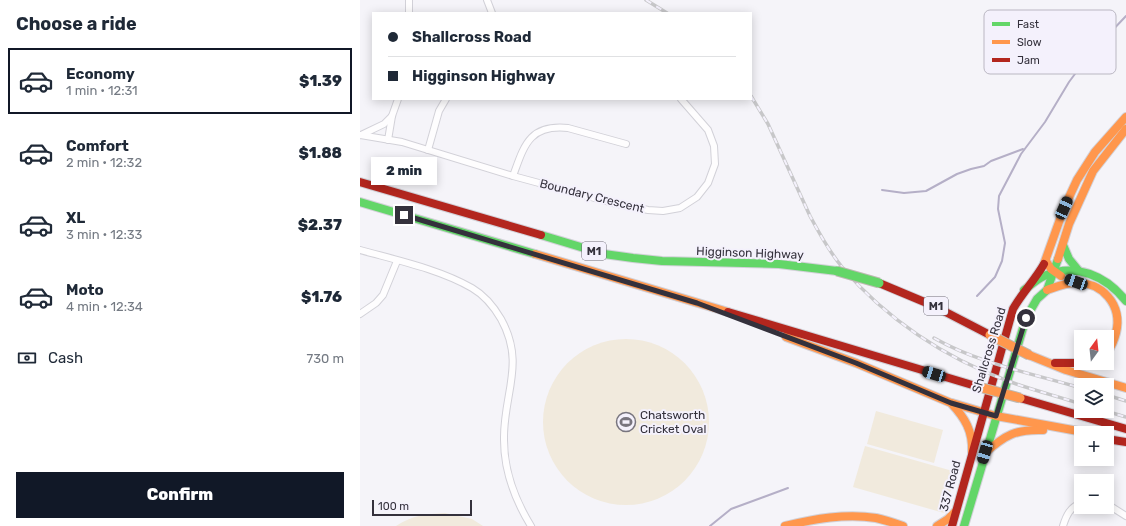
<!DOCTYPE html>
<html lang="en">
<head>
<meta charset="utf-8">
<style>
	:root { --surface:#fff; --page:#f6f6f7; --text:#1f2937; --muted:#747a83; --line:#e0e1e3; --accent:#111827 }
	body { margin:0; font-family:Rubik,sans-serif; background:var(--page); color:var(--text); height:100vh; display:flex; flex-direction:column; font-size:15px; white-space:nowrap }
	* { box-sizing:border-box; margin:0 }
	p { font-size:13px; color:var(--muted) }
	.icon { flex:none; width:22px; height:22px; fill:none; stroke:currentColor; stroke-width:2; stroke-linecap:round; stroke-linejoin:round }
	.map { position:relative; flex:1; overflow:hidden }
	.details { display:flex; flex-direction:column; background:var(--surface); width:360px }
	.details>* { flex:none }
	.guide { position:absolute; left:12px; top:12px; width:380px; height:88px; border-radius:0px; box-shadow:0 2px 10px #0003; display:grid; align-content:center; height:88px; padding:0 16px; background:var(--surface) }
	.needle { width:26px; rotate:15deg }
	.tools { position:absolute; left:714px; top:330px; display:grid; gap:8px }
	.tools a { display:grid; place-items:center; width:40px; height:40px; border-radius:0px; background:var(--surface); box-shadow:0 2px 10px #0003; font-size:20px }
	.scale { position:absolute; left:12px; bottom:10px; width:100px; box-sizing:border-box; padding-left:4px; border:2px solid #34313c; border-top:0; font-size:11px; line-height:14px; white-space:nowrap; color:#34313c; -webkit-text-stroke:3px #f4f1fc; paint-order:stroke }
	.end { position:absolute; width:18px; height:18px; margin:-9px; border:5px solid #34313c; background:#fff; box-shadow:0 0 0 2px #fff }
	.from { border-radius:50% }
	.bubble { position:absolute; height:28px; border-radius:0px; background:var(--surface); box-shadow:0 2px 10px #0003; font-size:13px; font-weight:800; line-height:28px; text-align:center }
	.car { position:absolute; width:12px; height:24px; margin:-12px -6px; border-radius:5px; box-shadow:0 0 3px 1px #0007; background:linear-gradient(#222 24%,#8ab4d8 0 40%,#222 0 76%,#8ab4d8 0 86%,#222 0) }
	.guide b { display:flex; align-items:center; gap:14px; height:38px; font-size:15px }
	.guide b+b { border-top:1px solid var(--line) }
	.guide i { width:10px; height:10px; background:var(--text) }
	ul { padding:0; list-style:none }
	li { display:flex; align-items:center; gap:12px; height:66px; margin:0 8px 6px; padding:0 8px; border:2px solid transparent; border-radius:0px }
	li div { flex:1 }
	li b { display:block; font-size:15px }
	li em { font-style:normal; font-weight:800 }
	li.on { border-color:var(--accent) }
	li>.icon { width:36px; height:36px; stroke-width:1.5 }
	h2 { padding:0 16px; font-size:18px; line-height:48px }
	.pay { display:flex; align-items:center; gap:10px; height:44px; padding:0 16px; font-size:15px }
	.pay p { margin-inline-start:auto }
	.cta { display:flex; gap:8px; margin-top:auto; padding:8px 16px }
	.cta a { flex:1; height:46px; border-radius:0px; background:var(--accent); color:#fff; font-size:16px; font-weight:800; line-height:46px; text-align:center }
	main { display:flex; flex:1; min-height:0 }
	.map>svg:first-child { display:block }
	.green { fill:#f1eadd }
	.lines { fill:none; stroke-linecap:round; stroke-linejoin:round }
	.stream { stroke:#b5afc7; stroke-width:2 }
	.street-casing { stroke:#d2d1d8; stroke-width:8 }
	.fast-casing { stroke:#d2d1d8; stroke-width:10 }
	.slow-casing { stroke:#d2d1d8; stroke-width:10 }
	.jam-casing { stroke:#d2d1d8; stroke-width:10 }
	.street { stroke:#fefdfe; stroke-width:6 }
	.fast { stroke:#63d668; stroke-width:8 }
	.slow { stroke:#ff974d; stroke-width:8 }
	.jam { stroke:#b3261e; stroke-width:8 }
	.rail-casing { stroke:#c7c7c9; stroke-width:3.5 }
	.rail { stroke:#f4f1fc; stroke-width:2; stroke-dasharray:6; stroke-linecap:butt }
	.fast-bridge-casing { stroke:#bdb9b2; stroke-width:11; stroke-linecap:butt }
	.slow-bridge-casing { stroke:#bdb9b2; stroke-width:11; stroke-linecap:butt }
	.fast-bridge { stroke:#63d668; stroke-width:9 }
	.slow-bridge { stroke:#ff974d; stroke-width:9 }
	.route { stroke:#34313c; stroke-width:5 }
	.labels { text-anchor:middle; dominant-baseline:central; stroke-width:4; stroke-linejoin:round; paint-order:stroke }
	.shield { fill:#f4f1fc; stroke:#6e6b76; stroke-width:1 }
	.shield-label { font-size:11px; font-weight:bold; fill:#34313c }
	.street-label { font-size:12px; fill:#34313c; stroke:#f4f1fc }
	.poi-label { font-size:12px; fill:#34313c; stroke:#f4f1fc; text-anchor:start }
	.key { fill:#f4f1fc; stroke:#bab7c2; stroke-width:1 }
	.key-label { font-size:11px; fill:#34313c }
</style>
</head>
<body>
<main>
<section class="details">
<h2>Choose a ride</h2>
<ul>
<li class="on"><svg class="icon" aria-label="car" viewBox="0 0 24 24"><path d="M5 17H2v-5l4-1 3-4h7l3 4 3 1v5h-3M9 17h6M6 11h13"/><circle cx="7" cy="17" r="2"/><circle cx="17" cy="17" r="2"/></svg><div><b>Economy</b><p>1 min · 12:31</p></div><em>$1.39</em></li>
<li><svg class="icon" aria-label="car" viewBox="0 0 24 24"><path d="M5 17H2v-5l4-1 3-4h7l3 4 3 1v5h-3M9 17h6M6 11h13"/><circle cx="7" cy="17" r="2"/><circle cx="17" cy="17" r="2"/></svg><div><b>Comfort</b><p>2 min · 12:32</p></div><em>$1.88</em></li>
<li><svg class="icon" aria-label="car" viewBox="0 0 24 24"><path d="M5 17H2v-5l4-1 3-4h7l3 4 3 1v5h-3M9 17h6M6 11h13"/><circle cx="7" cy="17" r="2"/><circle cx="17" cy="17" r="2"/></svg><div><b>XL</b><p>3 min · 12:33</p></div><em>$2.37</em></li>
<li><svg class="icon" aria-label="car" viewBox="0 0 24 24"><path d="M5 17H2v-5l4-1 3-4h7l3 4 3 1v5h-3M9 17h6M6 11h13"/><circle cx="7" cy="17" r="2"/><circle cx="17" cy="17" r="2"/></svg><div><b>Moto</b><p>4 min · 12:34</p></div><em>$1.76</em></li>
</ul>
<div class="pay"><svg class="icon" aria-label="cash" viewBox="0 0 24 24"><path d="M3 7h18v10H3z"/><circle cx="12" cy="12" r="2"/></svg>Cash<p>730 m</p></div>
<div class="cta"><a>Confirm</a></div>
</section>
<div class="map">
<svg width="766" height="526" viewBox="0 0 766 526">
	<rect width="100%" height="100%" fill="#f5f4f9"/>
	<g class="green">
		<circle cx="266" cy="422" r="83"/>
		<path d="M 516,411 L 583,430 L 574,463 L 507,444 Z"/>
		<path d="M 505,446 L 596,472 L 584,513 L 493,487 Z"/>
		<path d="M 85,513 L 112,519 L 123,526 L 36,526 C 53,515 66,514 85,513 Z"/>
	</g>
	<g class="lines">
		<g class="stream">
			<path d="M 522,190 L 544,193 L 566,191 L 597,174 L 611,169 L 624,166 L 631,161 L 663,149"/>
			<path d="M 617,296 L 635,277 L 642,261 L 645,243 L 638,209 L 639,196 L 661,154 L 685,122 L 709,82 L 729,55 L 766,16"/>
			<path d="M 350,526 L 371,509 L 428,488"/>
		</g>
		<defs>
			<g id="street">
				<path d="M 49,0 L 49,13"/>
				<path d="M 127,0 L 132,13"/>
				<path d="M 0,135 L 42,142 L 153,176 L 253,203 L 288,210 L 303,211 L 320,208 L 337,197 L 348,183 L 355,164 L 354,146 L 348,130 L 321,99"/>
				<path d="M 1,135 L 24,124 L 32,116"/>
				<path d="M 28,140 L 32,116 L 38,99"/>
				<path d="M 68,150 L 79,111 L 86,99"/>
				<path d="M 153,176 C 164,146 169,124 208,128 L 266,144"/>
				<path d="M 0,250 C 36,260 79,269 112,288 C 124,295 134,307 141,319 C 166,364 143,394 144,440 C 144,471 155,500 171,526"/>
				<path d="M 0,314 L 16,303 L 23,295 L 37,261"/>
				<path d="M 747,504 L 766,516"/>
				<path d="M 703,526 C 706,516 710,507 721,503"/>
			</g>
			<g id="fast">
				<path d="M 0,202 L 175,254"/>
				<path d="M 181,235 L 244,254 L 273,258 L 302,261 L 419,264 L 477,271"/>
				<path d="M 703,245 L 709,259 L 718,270"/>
				<path d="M 664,290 C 671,285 677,279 684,276 C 716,262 746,276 766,301"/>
				<path d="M 604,526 L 666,318 L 677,299 L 687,290 L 698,259"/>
			</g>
			<g id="slow">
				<path d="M 175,254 L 368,312"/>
				<path d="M 698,259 L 709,224 L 733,171 L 766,129"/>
				<path d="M 686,261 L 691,269 L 701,276"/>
				<path d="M 684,264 L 704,208 L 717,180 L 735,152 L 766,117"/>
				<path d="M 687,290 C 696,287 705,283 714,283 C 742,281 763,305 756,333 C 754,341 751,347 747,353"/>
				<path d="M 426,337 L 496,363 L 591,403 C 605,418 613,431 612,452"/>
				<path d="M 669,355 L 706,370 L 766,388"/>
				<path d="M 592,403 L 636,416 L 729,433"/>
				<path d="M 625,453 C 645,435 656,429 683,430"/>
				<path d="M 425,526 C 454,519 486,513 516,518 C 525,520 534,523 543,526"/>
				<path d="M 577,526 L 588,519 L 595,512"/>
			</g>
			<g id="jam">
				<path d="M 0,182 L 181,235"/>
				<path d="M 519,283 L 574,306 L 630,335"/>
				<path d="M 368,312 L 619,387"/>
				<path d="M 695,363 L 721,363"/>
				<path d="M 660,398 L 766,429"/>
				<path d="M 747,439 L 766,442"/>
				<path d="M 592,526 L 653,309 C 662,293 675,280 684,264"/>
			</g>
		</defs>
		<use href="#street" class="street-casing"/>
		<use href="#fast" class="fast-casing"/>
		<use href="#slow" class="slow-casing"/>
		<use href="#jam" class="jam-casing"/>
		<use href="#street" class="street"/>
		<use href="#fast" class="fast"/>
		<use href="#slow" class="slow"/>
		<use href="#jam" class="jam"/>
		<defs>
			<g id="rail">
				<path d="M 286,0 L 307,13"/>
				<path d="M 391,96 L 408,124 L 450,216 C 459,233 469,251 482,267 C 526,319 585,358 648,381 C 672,390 697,396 721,404"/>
				<path d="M 574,338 C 620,364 671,373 721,388"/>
				<path d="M 747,395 L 766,401"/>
				<path d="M 746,411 L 766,417"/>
			</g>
		</defs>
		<use href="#rail" class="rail-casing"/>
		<use href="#rail" class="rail"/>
		<defs>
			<path id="fast-bridge" d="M 477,271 L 519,283"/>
			<g id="slow-bridge">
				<path d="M 630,335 L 669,355"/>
				<path d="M 619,387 L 660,398"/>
			</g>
		</defs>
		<use href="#fast-bridge" class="fast-bridge-casing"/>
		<use href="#slow-bridge" class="slow-bridge-casing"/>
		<use href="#fast-bridge" class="fast-bridge"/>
		<use href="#slow-bridge" class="slow-bridge"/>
	</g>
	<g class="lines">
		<path class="route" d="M 44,215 L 337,303 L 496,363 L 591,403 L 636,416 L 666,318"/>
	</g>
	<defs>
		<symbol id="stadium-ring" viewBox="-11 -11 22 22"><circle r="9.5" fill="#f4f1fc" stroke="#78757e" stroke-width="1.5"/><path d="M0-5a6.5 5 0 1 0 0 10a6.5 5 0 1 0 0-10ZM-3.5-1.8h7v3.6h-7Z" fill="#78757e"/></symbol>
	</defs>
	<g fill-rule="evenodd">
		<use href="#stadium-ring" x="255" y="411" width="22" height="22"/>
	</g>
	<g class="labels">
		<g class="shield">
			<rect x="222" y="242" width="24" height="18" rx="3"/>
			<rect x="564" y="297" width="24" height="18" rx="3"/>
		</g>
		<g class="shield-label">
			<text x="234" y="251">M1</text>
			<text x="576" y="306">M1</text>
		</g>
		<g class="street-label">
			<text transform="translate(232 196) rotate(14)">Boundary Crescent</text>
			<text transform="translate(390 253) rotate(2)">Higginson Highway</text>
			<text transform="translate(629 350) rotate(-73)">Shallcross Road</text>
			<text transform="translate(590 486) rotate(-75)">337 Road</text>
		</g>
		<g class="poi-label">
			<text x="280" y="415">Chatsworth<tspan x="280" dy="14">Cricket Oval</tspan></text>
		</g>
	</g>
	<rect x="624" y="10" width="132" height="64" rx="6" class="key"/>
	<rect x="632" y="22" width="18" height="4" fill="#63d668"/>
	<rect x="632" y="40" width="18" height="4" fill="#ff974d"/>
	<rect x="632" y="58" width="18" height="4" fill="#b3261e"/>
	<g class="key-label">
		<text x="657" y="28">Fast</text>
		<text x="657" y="46">Slow</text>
		<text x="657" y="64">Jam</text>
	</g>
</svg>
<div class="tools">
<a><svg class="needle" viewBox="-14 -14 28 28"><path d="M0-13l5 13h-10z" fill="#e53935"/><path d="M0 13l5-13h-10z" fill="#747a83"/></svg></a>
<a><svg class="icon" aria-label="layers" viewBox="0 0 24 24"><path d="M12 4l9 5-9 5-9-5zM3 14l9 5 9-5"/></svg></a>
<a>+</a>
<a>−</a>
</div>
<div class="scale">100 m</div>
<i class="end from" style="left:666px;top:318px"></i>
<i class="end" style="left:44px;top:215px"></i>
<div class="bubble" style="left:11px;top:157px;width:66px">2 min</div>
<i class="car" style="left:704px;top:208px;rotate:24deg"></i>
<i class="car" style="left:716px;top:282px;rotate:290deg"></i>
<i class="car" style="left:574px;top:374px;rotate:287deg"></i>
<i class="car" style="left:625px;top:452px;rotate:196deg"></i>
<div class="guide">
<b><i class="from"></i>Shallcross Road</b>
<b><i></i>Higginson Highway</b>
</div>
</div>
</main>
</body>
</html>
